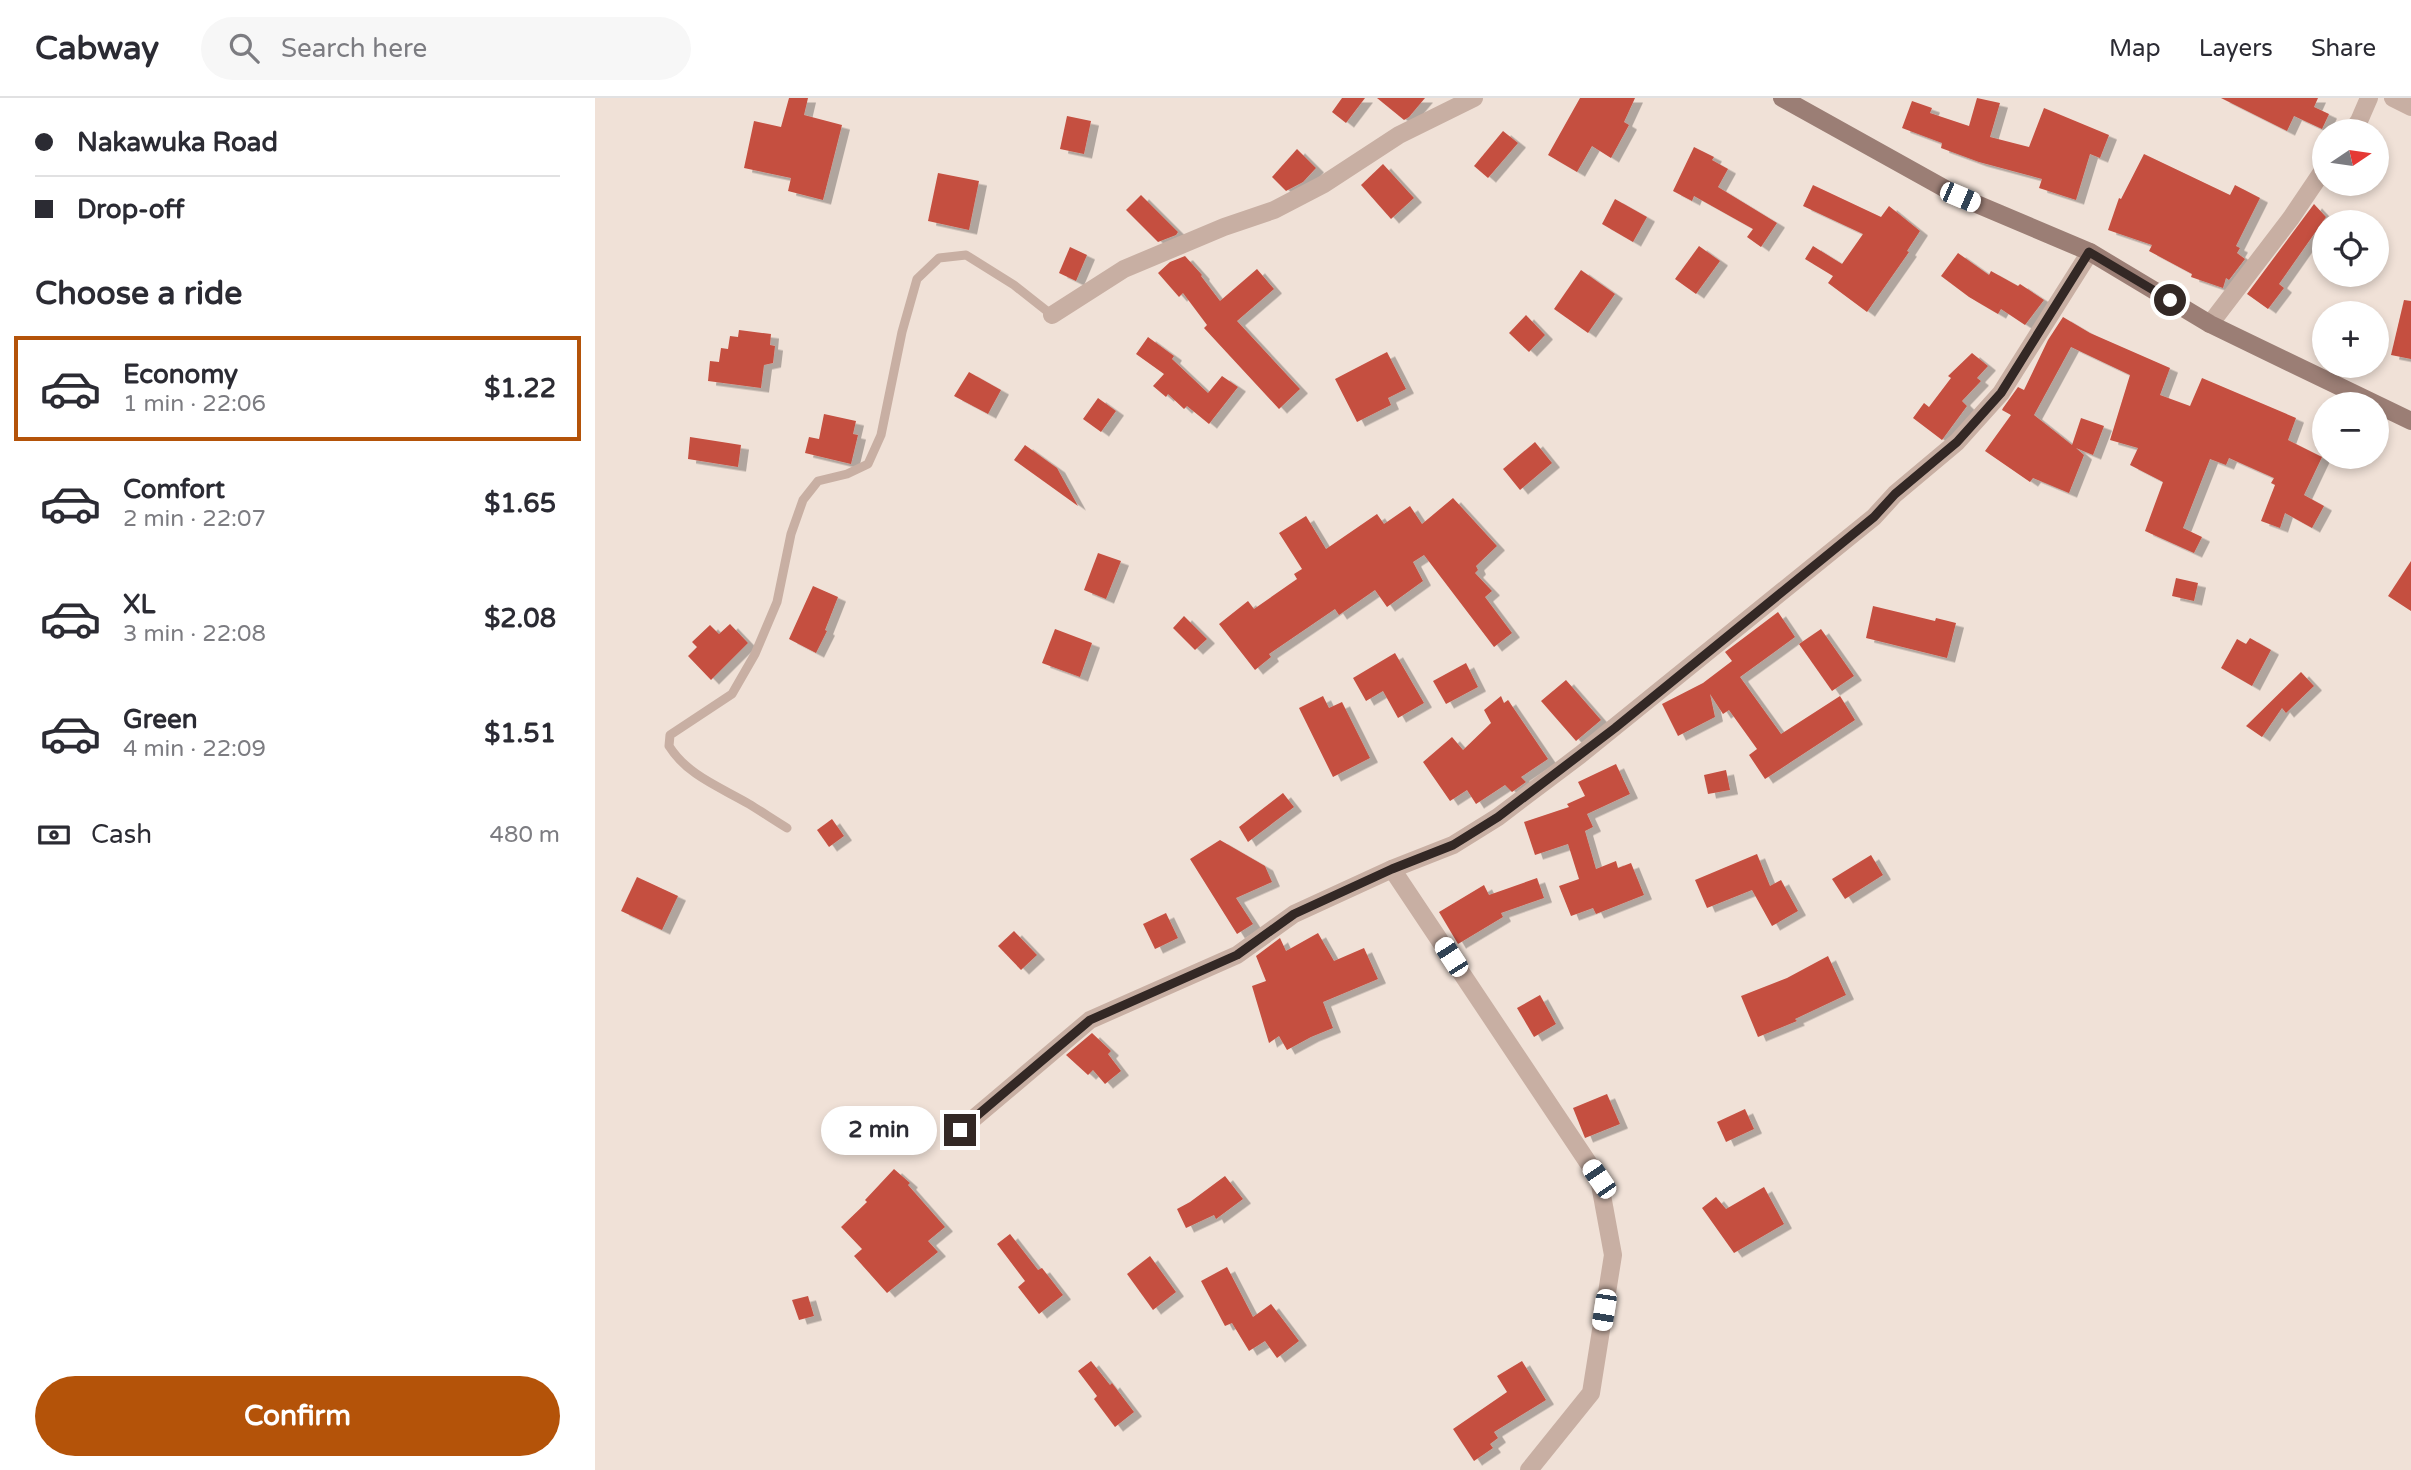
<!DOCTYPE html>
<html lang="en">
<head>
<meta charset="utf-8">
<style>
	:root { --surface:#fff; --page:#f7f7f7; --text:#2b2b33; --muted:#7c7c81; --line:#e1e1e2; --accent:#b45309 }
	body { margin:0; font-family:"Varela Round",sans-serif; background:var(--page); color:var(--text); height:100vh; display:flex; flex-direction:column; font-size:26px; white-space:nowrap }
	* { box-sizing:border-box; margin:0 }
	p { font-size:23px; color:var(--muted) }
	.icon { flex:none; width:38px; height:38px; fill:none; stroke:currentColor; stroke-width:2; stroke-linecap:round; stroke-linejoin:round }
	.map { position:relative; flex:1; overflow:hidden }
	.side { display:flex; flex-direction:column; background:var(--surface); width:595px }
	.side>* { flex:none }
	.hud { display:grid; align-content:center; height:154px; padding:0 35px; background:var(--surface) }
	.needle { width:46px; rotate:77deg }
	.fabs { position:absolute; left:1717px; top:21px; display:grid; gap:14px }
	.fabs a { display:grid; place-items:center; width:77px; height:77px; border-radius:50%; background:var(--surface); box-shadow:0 4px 10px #0003; font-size:35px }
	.end { position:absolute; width:32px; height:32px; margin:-16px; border:9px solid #332825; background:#fff; box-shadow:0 0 0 4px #fff }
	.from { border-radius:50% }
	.bubble { position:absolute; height:49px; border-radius:24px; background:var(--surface); box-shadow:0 4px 10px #0003; font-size:23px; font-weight:700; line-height:49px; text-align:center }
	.car { position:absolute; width:21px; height:42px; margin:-21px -10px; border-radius:9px; box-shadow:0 0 5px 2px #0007; background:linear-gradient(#fff 24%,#345 0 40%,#fff 0 76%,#345 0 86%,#fff 0) }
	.hud b { display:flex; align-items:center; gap:24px; height:66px; font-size:26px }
	.hud b+b { border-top:2px solid var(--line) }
	.hud i { width:18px; height:18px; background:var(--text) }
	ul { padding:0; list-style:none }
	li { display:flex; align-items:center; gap:21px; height:105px; margin:0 14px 10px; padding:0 21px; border:4px solid transparent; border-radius:0px }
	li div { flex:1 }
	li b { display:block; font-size:26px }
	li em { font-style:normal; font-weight:700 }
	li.active { border-color:var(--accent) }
	li>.icon { width:63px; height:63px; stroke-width:1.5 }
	h2 { padding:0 35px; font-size:32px; line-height:84px }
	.pay { display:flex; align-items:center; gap:18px; height:77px; padding:0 35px; font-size:26px }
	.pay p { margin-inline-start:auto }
	.primary-button { display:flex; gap:14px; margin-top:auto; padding:14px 35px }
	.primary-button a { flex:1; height:80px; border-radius:42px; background:var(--accent); color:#fff; font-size:28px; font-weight:700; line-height:80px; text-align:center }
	header { display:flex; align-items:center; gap:42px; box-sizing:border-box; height:98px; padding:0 35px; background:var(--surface); border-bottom:2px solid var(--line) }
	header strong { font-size:33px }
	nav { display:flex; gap:38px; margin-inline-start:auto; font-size:24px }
	.search { width:490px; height:63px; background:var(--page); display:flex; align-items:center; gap:18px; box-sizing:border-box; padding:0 24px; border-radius:38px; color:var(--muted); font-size:26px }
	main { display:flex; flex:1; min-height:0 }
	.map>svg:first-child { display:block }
	.building { fill:#c54f40; filter:url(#shadow) }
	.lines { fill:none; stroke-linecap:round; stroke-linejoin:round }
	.service { stroke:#c8afa3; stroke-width:9 }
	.minor { stroke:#c8afa3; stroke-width:18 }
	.secondary { stroke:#9b7e75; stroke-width:18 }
	.route { stroke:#332825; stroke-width:9 }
</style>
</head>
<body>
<header>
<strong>Cabway</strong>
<div class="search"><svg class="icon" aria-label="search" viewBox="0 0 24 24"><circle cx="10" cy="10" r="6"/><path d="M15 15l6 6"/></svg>Search here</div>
<nav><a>Map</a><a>Layers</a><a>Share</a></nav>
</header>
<main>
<section class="side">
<div class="hud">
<b><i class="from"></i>Nakawuka Road</b>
<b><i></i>Drop-off</b>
</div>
<h2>Choose a ride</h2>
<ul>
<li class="active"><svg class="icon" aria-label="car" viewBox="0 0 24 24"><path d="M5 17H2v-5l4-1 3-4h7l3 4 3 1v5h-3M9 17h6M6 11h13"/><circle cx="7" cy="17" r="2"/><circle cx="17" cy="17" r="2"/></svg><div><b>Economy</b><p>1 min · 22:06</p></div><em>$1.22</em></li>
<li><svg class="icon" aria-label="car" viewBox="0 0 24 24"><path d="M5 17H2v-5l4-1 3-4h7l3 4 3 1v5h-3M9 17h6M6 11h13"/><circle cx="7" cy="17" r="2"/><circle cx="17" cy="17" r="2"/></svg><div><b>Comfort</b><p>2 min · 22:07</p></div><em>$1.65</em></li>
<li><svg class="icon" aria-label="car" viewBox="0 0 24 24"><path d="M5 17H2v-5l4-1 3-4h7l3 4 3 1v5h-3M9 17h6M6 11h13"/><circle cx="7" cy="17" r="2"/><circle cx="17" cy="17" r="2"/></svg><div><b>XL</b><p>3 min · 22:08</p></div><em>$2.08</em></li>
<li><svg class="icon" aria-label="car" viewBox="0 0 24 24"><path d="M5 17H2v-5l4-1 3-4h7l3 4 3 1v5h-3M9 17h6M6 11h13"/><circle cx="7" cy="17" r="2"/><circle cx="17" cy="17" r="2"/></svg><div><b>Green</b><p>4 min · 22:09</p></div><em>$1.51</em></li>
</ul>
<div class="pay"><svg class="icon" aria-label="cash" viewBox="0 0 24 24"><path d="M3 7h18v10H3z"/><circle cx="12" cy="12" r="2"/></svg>Cash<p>480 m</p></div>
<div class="primary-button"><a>Confirm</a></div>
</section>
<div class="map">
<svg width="1816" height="1372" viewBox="0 0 1816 1372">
	<defs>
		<filter id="shadow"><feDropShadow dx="8" dy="4.5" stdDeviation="0" flood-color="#0004"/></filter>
	</defs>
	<rect width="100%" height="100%" fill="#f0e1d7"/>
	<g class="building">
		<path d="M 194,0 L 213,0 L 209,17 L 247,27 L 228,102 L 193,93 L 196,80 L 149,70 L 159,23 L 186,29 Z"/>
		<path d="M 747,0 L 770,0 L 751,25 L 737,14 Z"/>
		<path d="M 782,0 L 830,0 L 814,19 L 809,22 Z"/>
		<path d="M 985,0 L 1040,0 L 1029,24 L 1034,27 L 1016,60 L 997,48 L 982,74 L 953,57 Z"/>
		<path d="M 1382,0 L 1405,5 L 1395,39 L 1434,49 L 1449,10 L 1514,37 L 1505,60 L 1495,56 L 1481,102 L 1444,90 L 1447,81 L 1384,64 L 1346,50 L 1347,45 L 1307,30 L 1317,3 L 1337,10 L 1335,15 L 1374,28 Z"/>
		<path d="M 1626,0 L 1723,0 L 1719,9 L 1734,16 L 1727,31 L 1699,18 L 1692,33 Z"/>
		<path d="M 472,18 L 496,23 L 489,56 L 465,51 Z"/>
		<path d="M 908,33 L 923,45 L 893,80 L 879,68 Z"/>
		<path d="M 1099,49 L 1119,59 L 1117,62 L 1133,71 L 1123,89 L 1182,125 L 1166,149 L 1152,139 L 1158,131 L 1099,98 L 1097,103 L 1078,93 Z"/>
		<path d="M 702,51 L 721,70 L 708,84 L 691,93 L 677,79 Z"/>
		<path d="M 1549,56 L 1635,97 L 1640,87 L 1665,100 L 1641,148 L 1645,150 L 1642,155 L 1650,161 L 1634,182 L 1631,180 L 1628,190 L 1596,179 L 1597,176 L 1554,153 L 1557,147 L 1513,132 L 1524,100 L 1526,101 Z"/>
		<path d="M 788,66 L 819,100 L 796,121 L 766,87 Z"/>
		<path d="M 343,75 L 384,83 L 374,132 L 333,123 Z"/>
		<path d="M 1218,87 L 1286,119 L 1294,108 L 1325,133 L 1312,153 L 1314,154 L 1272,214 L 1233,185 L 1238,178 L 1210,161 L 1218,148 L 1247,166 L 1268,136 L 1208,108 Z"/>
		<path d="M 546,97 L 583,134 L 581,137 L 563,144 L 531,112 Z"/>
		<path d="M 1020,101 L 1052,119 L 1038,144 L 1007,126 Z"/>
		<path d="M 1719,106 L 1731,119 L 1684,186 L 1689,190 L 1673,211 L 1652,196 Z"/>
		<path d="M 1104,148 L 1125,163 L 1101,196 L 1080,181 Z"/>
		<path d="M 475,149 L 492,157 L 481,183 L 464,175 Z"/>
		<path d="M 1363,155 L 1394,177 L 1396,173 L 1423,188 L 1425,186 L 1449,202 L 1430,227 L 1406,211 L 1403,216 L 1374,199 L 1346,178 Z"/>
		<path d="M 590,158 L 607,177 L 606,178 L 625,203 L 662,171 L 679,191 L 642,223 L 705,291 L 684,311 L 609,230 L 612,227 L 588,195 L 584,199 L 563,175 L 575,164 Z"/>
		<path d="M 986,172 L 1020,196 L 993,235 L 959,211 Z"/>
		<path d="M 1809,202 L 1816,203 L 1816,261 L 1796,257 Z"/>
		<path d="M 931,217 L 950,237 L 934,254 L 914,235 Z"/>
		<path d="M 1468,219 L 1495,235 L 1575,270 L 1565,297 L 1595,308 L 1607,280 L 1701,320 L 1693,342 L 1727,359 L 1709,397 L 1729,408 L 1717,430 L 1690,415 L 1685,430 L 1666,423 L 1680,387 L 1676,385 L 1679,380 L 1634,360 L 1631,367 L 1615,361 L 1588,430 L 1607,439 L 1599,455 L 1550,433 L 1568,384 L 1535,367 L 1543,350 L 1515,342 L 1535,277 L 1476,249 L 1439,317 L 1477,347 L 1486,320 L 1509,328 L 1498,357 L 1481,350 L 1489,357 L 1474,395 L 1438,380 L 1435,384 L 1390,353 L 1416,317 L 1407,312 L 1408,310 L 1423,289 L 1429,292 L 1453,242 Z"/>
		<path d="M 144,232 L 176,236 L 175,247 L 180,248 L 178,265 L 169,267 L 166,290 L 113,283 L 115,263 L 124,264 L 126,250 L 133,251 L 135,238 L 143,239 Z"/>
		<path d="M 553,239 L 579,258 L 577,261 L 613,295 L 627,278 L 643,289 L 614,326 L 592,308 L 589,311 L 573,296 L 571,299 L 558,288 L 569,276 L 541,256 Z"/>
		<path d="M 792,254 L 811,291 L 793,300 L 796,307 L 762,324 L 740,281 Z"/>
		<path d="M 1377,255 L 1393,268 L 1382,280 L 1386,283 L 1367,303 L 1372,308 L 1347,342 L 1318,320 L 1329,305 L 1334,309 L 1356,280 L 1353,278 Z"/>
		<path d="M 374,274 L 406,292 L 393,316 L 359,298 Z"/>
		<path d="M 503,300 L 521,313 L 506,334 L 488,321 Z"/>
		<path d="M 229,316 L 261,323 L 258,336 L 263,337 L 256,366 L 210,355 L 214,339 L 224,341 Z"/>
		<path d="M 95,339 L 146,347 L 143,369 L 93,361 Z"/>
		<path d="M 940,344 L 957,365 L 925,392 L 908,371 Z"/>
		<path d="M 430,347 L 462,370 L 483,408 L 419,362 Z"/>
		<path d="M 858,400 L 902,448 L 881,468 L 883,472 L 880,475 L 897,493 L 890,499 L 917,535 L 899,549 L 829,457 L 818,464 L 828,483 L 792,509 L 780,492 L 744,517 L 740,511 L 674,556 L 676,559 L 660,572 L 624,526 L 653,503 L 659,511 L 702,481 L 699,476 L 707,471 L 684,435 L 711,418 L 731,451 L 782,416 L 789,426 L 815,408 L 827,426 Z"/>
		<path d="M 503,455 L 526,463 L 511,501 L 489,492 Z"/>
		<path d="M 1816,463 L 1816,513 L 1793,498 Z"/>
		<path d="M 1581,480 L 1603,485 L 1599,503 L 1577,498 Z"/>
		<path d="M 218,488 L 243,499 L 230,532 L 232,533 L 221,555 L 194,541 Z"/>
		<path d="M 1278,508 L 1340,523 L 1341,520 L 1361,525 L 1352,560 L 1271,540 Z"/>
		<path d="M 1183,514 L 1200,539 L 1145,579 L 1186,636 L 1245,598 L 1260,622 L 1170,681 L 1154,657 L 1162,651 L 1134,612 L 1128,616 L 1115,596 L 1120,619 L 1083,638 L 1067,606 L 1108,585 L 1137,563 L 1130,554 Z"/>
		<path d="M 589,518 L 612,541 L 600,552 L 578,530 Z"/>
		<path d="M 135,526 L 153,545 L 116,582 L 93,558 L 102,549 L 97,544 L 115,527 L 124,536 Z"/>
		<path d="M 460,531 L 497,545 L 485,579 L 447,565 Z"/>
		<path d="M 1226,531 L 1259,578 L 1237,593 L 1204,546 Z"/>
		<path d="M 1655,540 L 1676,552 L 1657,588 L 1626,570 L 1642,541 L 1651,546 Z"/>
		<path d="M 800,555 L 829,605 L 803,620 L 788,593 L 771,603 L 758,580 Z"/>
		<path d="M 871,565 L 883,589 L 851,606 L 838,583 Z"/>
		<path d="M 1706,574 L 1719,588 L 1691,615 L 1687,610 L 1667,639 L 1651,628 Z"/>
		<path d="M 971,582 L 1006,622 L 981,643 L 946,603 Z"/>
		<path d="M 728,598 L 734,610 L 747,604 L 775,660 L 738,679 L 704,610 Z"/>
		<path d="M 906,598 L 909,605 L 913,602 L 953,661 L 926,679 L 931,684 L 917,694 L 910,687 L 881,706 L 872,692 L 855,703 L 828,664 L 857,639 L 868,652 L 896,625 L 889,612 Z"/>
		<path d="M 1021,666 L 1035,696 L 992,716 L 998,729 L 990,733 L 1001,771 L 1021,763 L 1023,770 L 1036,765 L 1049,797 L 1001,816 L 998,810 L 976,818 L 964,788 L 984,781 L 973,746 L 940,757 L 929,724 L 974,709 L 972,706 L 990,698 L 983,684 Z"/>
		<path d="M 1131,672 L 1135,692 L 1113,696 L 1109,677 Z"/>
		<path d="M 688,695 L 699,709 L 653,744 L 644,729 Z"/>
		<path d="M 237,721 L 249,738 L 234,749 L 222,732 Z"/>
		<path d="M 625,742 L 670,768 L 677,784 L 641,800 L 658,826 L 642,836 L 595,761 Z"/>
		<path d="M 1162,756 L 1175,788 L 1186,782 L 1203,813 L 1177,828 L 1157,792 L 1112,810 L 1100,782 Z"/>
		<path d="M 1276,757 L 1288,777 L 1250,801 L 1237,781 Z"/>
		<path d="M 42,779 L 83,798 L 67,832 L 26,813 Z"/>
		<path d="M 942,780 L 949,800 L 906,815 L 908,819 L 863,846 L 844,814 L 889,787 L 894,797 Z"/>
		<path d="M 571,815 L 583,840 L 560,851 L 548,826 Z"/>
		<path d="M 419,833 L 442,857 L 426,872 L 403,848 Z"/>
		<path d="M 723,835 L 739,863 L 769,850 L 783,881 L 728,904 L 738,930 L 716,939 L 692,952 L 684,938 L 674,945 L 657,888 L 671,883 L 661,858 L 685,840 L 691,853 Z"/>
		<path d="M 1233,858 L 1251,897 L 1200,921 L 1202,923 L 1163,939 L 1146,898 L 1192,880 Z"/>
		<path d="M 945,897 L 961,926 L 939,939 L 922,910 Z"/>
		<path d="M 497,935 L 516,953 L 513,956 L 526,973 L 510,986 L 498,972 L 493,977 L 471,957 Z"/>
		<path d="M 1012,996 L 1025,1026 L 990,1040 L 978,1010 Z"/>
		<path d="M 1150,1011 L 1159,1031 L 1131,1044 L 1122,1024 Z"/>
		<path d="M 299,1071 L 315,1085 L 313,1087 L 350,1129 L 333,1143 L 343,1154 L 292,1195 L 259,1158 L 267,1151 L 246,1129 L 272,1104 L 270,1102 Z"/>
		<path d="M 630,1078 L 648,1101 L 621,1121 L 619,1117 L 591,1130 L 582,1111 L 595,1104 Z"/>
		<path d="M 1169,1089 L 1189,1126 L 1139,1155 L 1107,1110 L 1121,1099 L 1131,1111 Z"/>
		<path d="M 415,1136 L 443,1172 L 447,1170 L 468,1197 L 444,1216 L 423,1189 L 430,1183 L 402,1146 Z"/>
		<path d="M 555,1158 L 581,1194 L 558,1212 L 532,1176 Z"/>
		<path d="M 632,1169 L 658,1219 L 676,1206 L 704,1243 L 682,1260 L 670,1243 L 654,1253 L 637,1225 L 630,1228 L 606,1183 Z"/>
		<path d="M 213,1198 L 219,1218 L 204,1222 L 197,1202 Z"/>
		<path d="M 496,1263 L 515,1287 L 517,1285 L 539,1314 L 520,1329 L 499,1301 L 502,1298 L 483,1273 Z"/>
		<path d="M 927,1263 L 951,1302 L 899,1334 L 903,1340 L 895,1346 L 898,1350 L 879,1363 L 858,1331 L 912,1294 L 902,1278 Z"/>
	</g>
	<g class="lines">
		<path class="service" d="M 192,730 C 179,722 167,714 154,706 C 125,689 92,677 74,648 L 75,637 L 137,596 L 160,556 L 182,504 L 196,436 L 208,402 L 223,383 L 252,376 L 273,366 L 286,337 L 307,234 L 322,181 L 344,160 L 371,157 L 419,187 L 457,217"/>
		<g class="minor">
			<path d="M 1798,0 L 1816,9"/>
			<path d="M 1757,33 L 1764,23 L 1774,0"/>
			<path d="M 457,217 L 529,171 L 629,129 L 679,112 L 729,86 L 804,37 L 879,0"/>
			<path d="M 1615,226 L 1696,120 L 1729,71"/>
			<path d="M 797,771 L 1004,1081 L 1018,1157 L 996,1295 L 934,1372"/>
			<path d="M 365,1032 L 495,922 L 642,857 L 699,816 L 797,771 L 858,747 L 903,719 L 985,657 L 1279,419 L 1300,396 L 1362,344 L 1406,295 L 1495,154"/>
		</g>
		<path class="secondary" d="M 1187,0 L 1365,99 L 1495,154 L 1615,226 L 1816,323"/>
	</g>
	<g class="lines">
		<path class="route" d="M 365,1032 L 495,922 L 642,857 L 699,816 L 797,771 L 858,747 L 903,719 L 1020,630 L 1279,419 L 1300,396 L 1362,344 L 1406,295 L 1494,154 L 1575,202"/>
	</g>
</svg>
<div class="fabs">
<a><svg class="needle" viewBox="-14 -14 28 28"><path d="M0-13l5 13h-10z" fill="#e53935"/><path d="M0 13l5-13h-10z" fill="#7c7c81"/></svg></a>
<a><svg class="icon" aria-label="locate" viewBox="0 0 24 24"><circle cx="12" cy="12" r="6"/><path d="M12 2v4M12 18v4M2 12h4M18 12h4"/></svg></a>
<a>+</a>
<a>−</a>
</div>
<i class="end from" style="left:1575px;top:202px"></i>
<i class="end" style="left:365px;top:1032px"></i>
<div class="bubble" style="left:226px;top:1008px;width:116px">2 min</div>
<i class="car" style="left:1365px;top:99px;rotate:113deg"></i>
<i class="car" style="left:856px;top:859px;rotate:327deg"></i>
<i class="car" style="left:1004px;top:1081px;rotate:326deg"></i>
<i class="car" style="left:1009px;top:1212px;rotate:189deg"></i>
</div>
</main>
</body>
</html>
